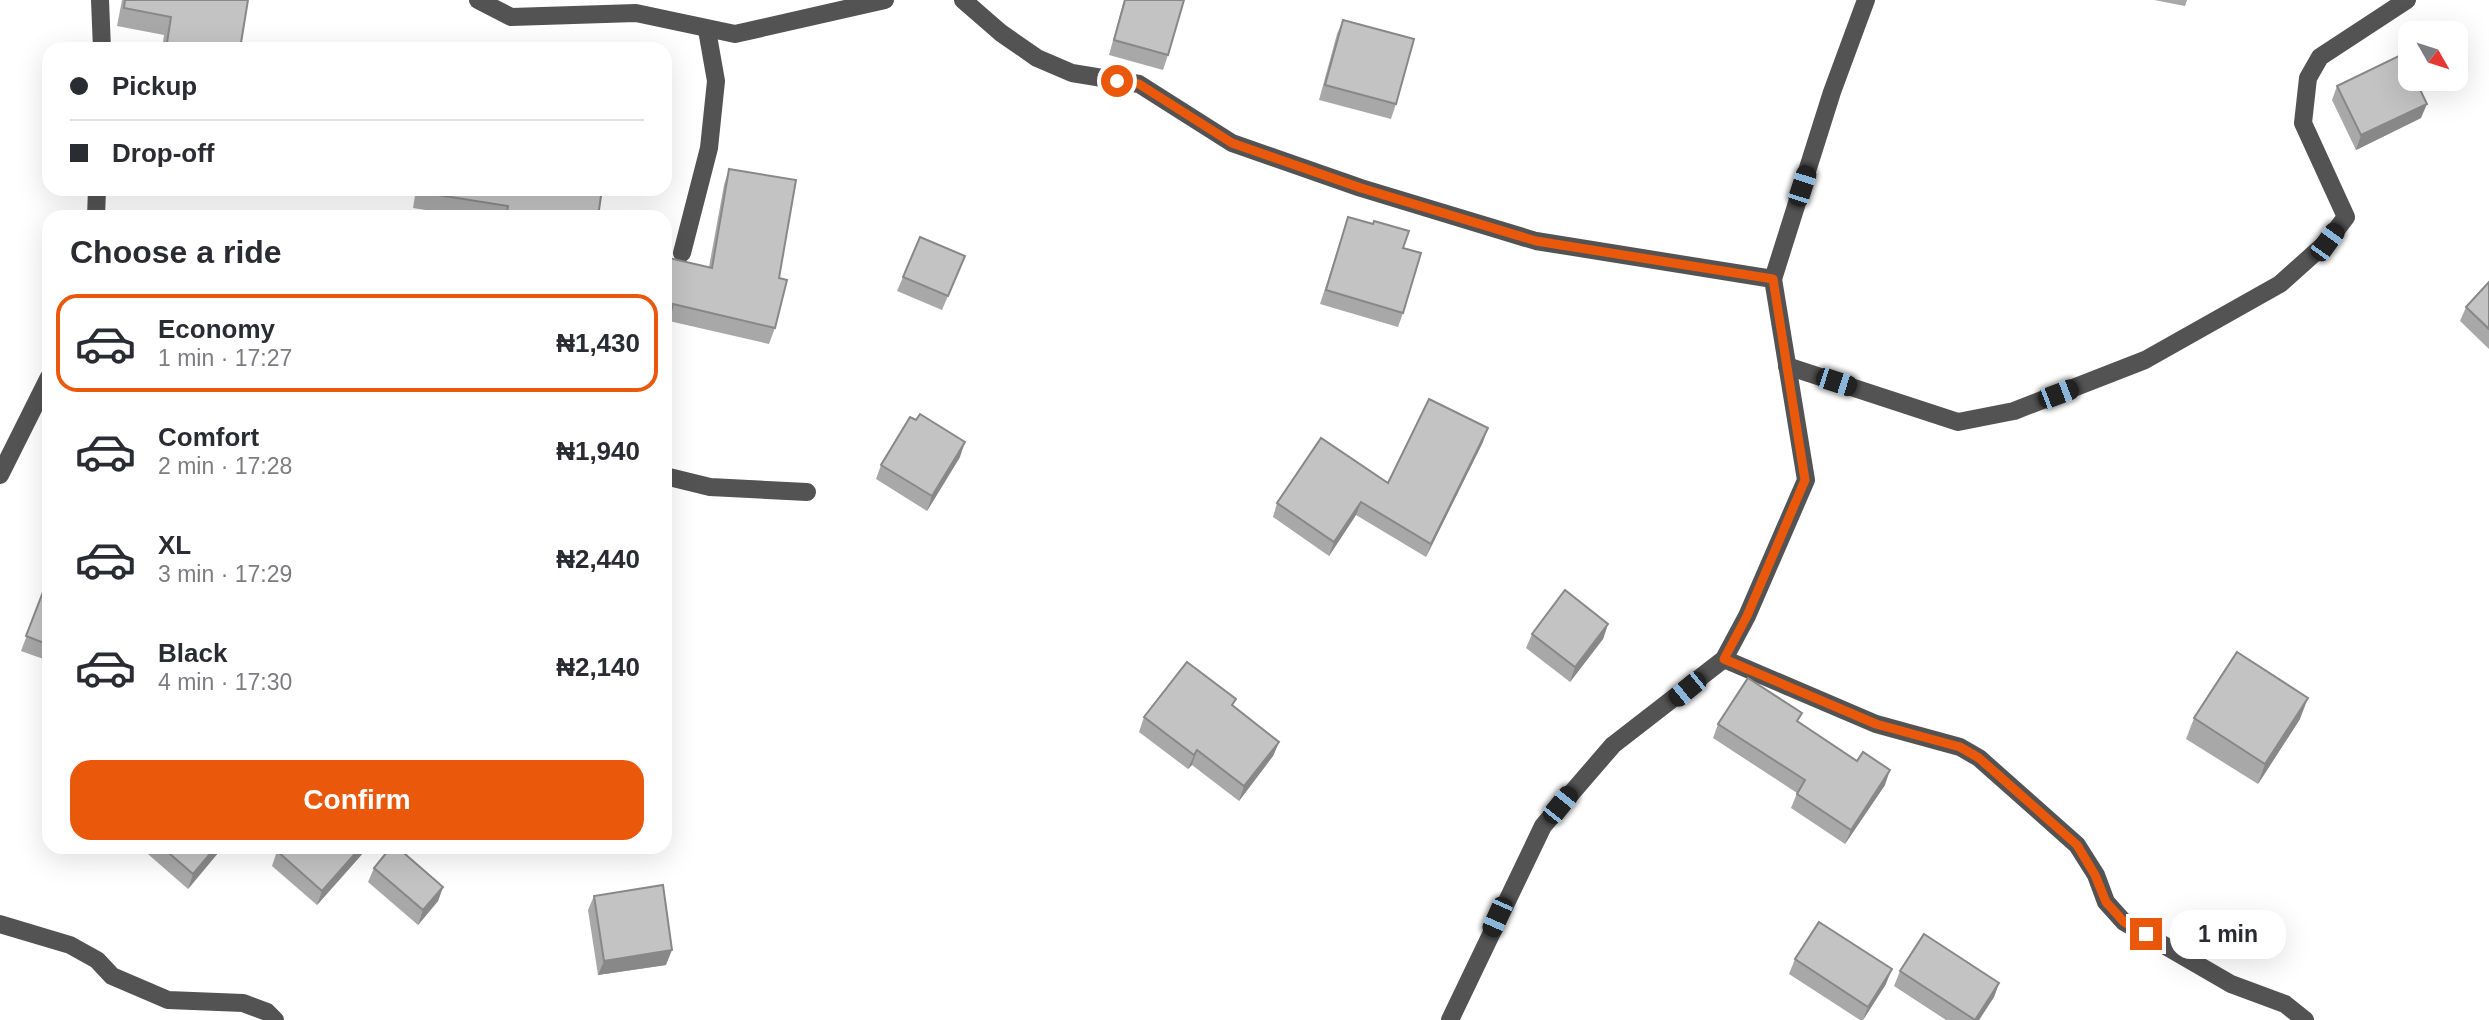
<!DOCTYPE html>
<html lang="en">
<head>
<meta charset="utf-8">
<style>
	:root { --surface:#fff; --page:#f7f7f7; --text:#2b2b33; --muted:#7c7c81; --line:#e1e1e2; --accent:#ea580c }
	body { margin:0; font-family:Arial,sans-serif; background:var(--page); color:var(--text); height:100vh; display:flex; flex-direction:column; font-size:26px; white-space:nowrap }
	* { box-sizing:border-box; margin:0 }
	p { font-size:23px; color:var(--muted) }
	.icon { flex:none; width:38px; height:38px; fill:none; stroke:currentColor; stroke-width:2; stroke-linecap:round; stroke-linejoin:round }
	.map { position:relative; flex:1; overflow:hidden }
	.sheet { position:absolute; left:42px; top:210px; width:630px; height:644px; display:flex; flex-direction:column; background:var(--surface); border-radius:21px; box-shadow:0 7px 28px #0002 }
	.sheet>* { flex:none }
	.hud { position:absolute; left:42px; top:42px; width:630px; height:154px; border-radius:21px; box-shadow:0 7px 28px #0002; display:grid; align-content:center; height:154px; padding:0 28px; background:var(--surface) }
	.needle { width:46px; rotate:129deg }
	.fabs { position:absolute; left:2398px; top:21px; display:grid; gap:14px }
	.fabs a { display:grid; place-items:center; width:70px; height:70px; border-radius:14px; background:var(--surface); box-shadow:0 7px 28px #0002; font-size:35px }
	.end { position:absolute; width:32px; height:32px; margin:-16px; border:9px solid #ea580c; background:#fff; box-shadow:0 0 0 4px #fff }
	.from { border-radius:50% }
	.bubble { position:absolute; height:49px; border-radius:21px; background:var(--surface); box-shadow:0 7px 28px #0002; font-size:23px; font-weight:800; line-height:49px; text-align:center }
	.car { position:absolute; width:21px; height:42px; margin:-21px -10px; border-radius:9px; box-shadow:0 0 5px 2px #0007; background:linear-gradient(#222 24%,#8ab4d8 0 40%,#222 0 76%,#8ab4d8 0 86%,#222 0) }
	.hud b { display:flex; align-items:center; gap:24px; height:66px; font-size:26px }
	.hud b+b { border-top:2px solid var(--line) }
	.hud i { width:18px; height:18px; background:var(--text) }
	ul { padding:0; list-style:none }
	li { display:flex; align-items:center; gap:21px; height:98px; margin:0 14px 10px; padding:0 14px; border:4px solid transparent; border-radius:21px }
	li div { flex:1 }
	li b { display:block; font-size:26px }
	li em { font-style:normal; font-weight:800 }
	li.active { border-color:var(--accent) }
	li>.icon { width:63px; height:63px; stroke-width:1.5 }
	h2 { padding:0 28px; font-size:32px; line-height:84px }
	.action { display:flex; gap:14px; margin-top:auto; padding:14px 28px }
	.action a { flex:1; height:80px; border-radius:21px; background:var(--accent); color:#fff; font-size:28px; font-weight:800; line-height:80px; text-align:center }
	.map>svg:first-child { display:block }
	.lines { fill:none; stroke-linecap:round; stroke-linejoin:round }
	.minor { stroke:#535353; stroke-width:18 }
	.wall { fill:#a8a8a8 }
	.shaded-wall { fill:#888 }
	.building { fill:#c3c3c3; stroke:#888; stroke-width:2 }
	.route { stroke:#ea580c; stroke-width:9 }
</style>
</head>
<body>
<div class="map">
<svg width="2489" height="1020" viewBox="0 0 2489 1020">
	<rect width="100%" height="100%" fill="#fff"/>
	<g class="lines">
		<g class="minor">
			<path d="M 100,0 L 102,49"/>
			<path d="M 478,0 L 511,17 L 636,13 L 735,34 L 885,0"/>
			<path d="M 963,0 L 1001,33 L 1037,58 L 1072,73 L 1139,84 L 1232,143 L 1361,188 L 1536,241 L 1773,279 L 1806,480 L 1747,616 L 1724,659 L 1613,745 L 1543,826 L 1450,1020"/>
			<path d="M 96,217 L 97,189"/>
			<path d="M 682,253 L 709,148 L 716,81 L 707,30"/>
			<path d="M 1773,279 L 1832,92 L 1866,0"/>
			<path d="M 1787,366 L 1958,422 L 2014,411 L 2145,360 L 2280,284 L 2327,242 L 2346,217 L 2303,123 L 2308,78 L 2320,57 L 2407,0"/>
			<path d="M 0,475 L 49,377"/>
			<path d="M 665,476 L 710,487 L 807,492"/>
			<path d="M 1724,659 L 1876,724 L 1960,747 L 1979,758 L 2077,845 L 2096,875 L 2106,902 L 2124,922 L 2231,984 L 2285,1004 L 2305,1020"/>
			<path d="M 0,924 L 70,945 L 97,960 L 112,976 L 168,1000 L 243,1003 L 267,1012 L 275,1020"/>
		</g>
	</g>
	<g class="wall">
		<path d="M 122,0 L 248,0 L 240,49 L 162,49 L 164,35 L 117,26 Z"/>
		<path d="M 1124,0 L 1184,0 L 1168,55 L 1163,70 L 1109,55 Z"/>
		<path d="M 2154,0 L 2187,0 L 2185,6 Z"/>
		<path d="M 1343,20 L 1396,104 L 1391,119 L 1319,100 L 1337,34 Z"/>
		<path d="M 2337,86 L 2421,118 L 2356,150 L 2332,100 Z"/>
		<path d="M 729,169 L 779,278 L 775,328 L 769,344 L 669,321 L 665,339 L 665,257 L 709,267 L 724,185 Z"/>
		<path d="M 416,189 L 602,189 L 598,217 L 469,217 L 413,208 Z"/>
		<path d="M 1348,217 L 1373,224 L 1374,221 L 1403,248 L 1403,313 L 1398,327 L 1320,304 Z"/>
		<path d="M 959,270 L 942,310 L 897,291 L 903,277 Z"/>
		<path d="M 2489,282 L 2489,349 L 2460,321 L 2466,307 Z"/>
		<path d="M 1483,442 L 1426,557 L 1356,515 L 1329,556 L 1273,517 L 1277,503 L 1388,483 Z"/>
		<path d="M 960,457 L 927,511 L 876,479 L 881,465 Z"/>
		<path d="M 48,579 L 49,580 L 49,661 L 21,651 Z"/>
		<path d="M 1608,624 L 1603,639 L 1570,682 L 1526,648 L 1532,634 Z"/>
		<path d="M 1233,707 L 1279,742 L 1273,756 L 1239,801 L 1192,765 L 1188,769 L 1139,732 L 1144,717 Z"/>
		<path d="M 2194,718 L 2300,719 L 2258,784 L 2186,739 Z"/>
		<path d="M 1798,722 L 1885,785 L 1845,844 L 1791,808 L 1797,793 L 1713,738 L 1718,724 Z"/>
		<path d="M 141,847 L 223,847 L 188,889 L 141,848 Z"/>
		<path d="M 277,851 L 364,852 L 317,905 L 272,866 Z"/>
		<path d="M 374,868 L 443,887 L 438,901 L 418,925 L 368,882 Z"/>
		<path d="M 594,896 L 666,965 L 598,975 L 588,910 Z"/>
		<path d="M 1795,959 L 1886,984 L 1863,1020 L 1860,1020 L 1789,974 Z"/>
		<path d="M 1900,971 L 1999,983 L 1994,997 L 1979,1020 L 1946,1020 L 1894,986 Z"/>
	</g>
	<g class="shaded-wall">
		<path d="M 2427,104 L 2421,118 L 2356,150 L 2361,135 Z"/>
		<path d="M 1488,428 L 1483,442 L 1426,557 L 1431,544 Z"/>
		<path d="M 965,442 L 960,457 L 927,511 L 932,496 Z"/>
		<path d="M 1361,502 L 1356,515 L 1329,556 L 1334,542 Z"/>
		<path d="M 1608,624 L 1603,639 L 1570,682 L 1575,667 Z"/>
		<path d="M 2308,698 L 2300,719 L 2258,784 L 2265,764 Z"/>
		<path d="M 1279,742 L 1273,756 L 1239,801 L 1244,786 Z"/>
		<path d="M 1197,750 L 1192,765 L 1188,769 L 1194,755 Z"/>
		<path d="M 1890,770 L 1885,785 L 1845,844 L 1851,830 Z"/>
		<path d="M 216,847 L 223,847 L 188,889 L 193,874 Z"/>
		<path d="M 361,847 L 366,847 L 364,852 L 317,905 L 322,891 Z"/>
		<path d="M 443,887 L 438,901 L 418,925 L 423,910 Z"/>
		<path d="M 672,950 L 666,965 L 598,975 L 604,961 Z"/>
		<path d="M 1892,969 L 1886,984 L 1863,1020 L 1868,1007 Z"/>
		<path d="M 1999,983 L 1994,997 L 1979,1020 L 1975,1020 Z"/>
	</g>
	<g class="building">
		<path d="M 125,0 L 248,0 L 240,49 L 166,49 L 171,17 L 124,8 Z"/>
		<path d="M 1125,0 L 1184,0 L 1168,55 L 1114,40 Z"/>
		<path d="M 1343,20 L 1414,39 L 1396,104 L 1325,85 Z"/>
		<path d="M 2403,54 L 2410,67 L 2410,79 L 2415,79 L 2427,104 L 2361,135 L 2337,86 Z"/>
		<path d="M 729,169 L 796,180 L 779,278 L 787,280 L 775,328 L 673,304 L 665,337 L 665,257 L 712,268 Z"/>
		<path d="M 420,189 L 602,189 L 598,217 L 506,217 L 508,206 L 419,192 Z"/>
		<path d="M 1348,217 L 1373,224 L 1374,221 L 1409,231 L 1403,248 L 1421,253 L 1403,313 L 1326,290 Z"/>
		<path d="M 920,237 L 965,256 L 948,296 L 903,277 Z"/>
		<path d="M 2489,282 L 2489,329 L 2466,307 Z"/>
		<path d="M 1429,399 L 1488,428 L 1431,544 L 1361,502 L 1334,542 L 1277,503 L 1321,438 L 1388,483 Z"/>
		<path d="M 920,414 L 965,442 L 932,496 L 881,465 L 910,417 L 916,420 Z"/>
		<path d="M 48,579 L 49,580 L 49,645 L 26,636 Z"/>
		<path d="M 1565,590 L 1608,624 L 1575,667 L 1532,634 Z"/>
		<path d="M 2237,652 L 2308,698 L 2265,764 L 2194,718 Z"/>
		<path d="M 1187,662 L 1236,699 L 1232,705 L 1279,742 L 1244,786 L 1197,750 L 1194,755 L 1144,717 Z"/>
		<path d="M 1748,678 L 1802,713 L 1797,721 L 1857,761 L 1863,752 L 1890,770 L 1851,830 L 1797,794 L 1805,780 L 1718,724 Z"/>
		<path d="M 162,847 L 216,847 L 193,874 Z"/>
		<path d="M 281,847 L 361,847 L 322,891 L 277,851 Z"/>
		<path d="M 391,847 L 397,847 L 443,887 L 423,910 L 374,868 Z"/>
		<path d="M 663,885 L 672,950 L 604,961 L 594,896 Z"/>
		<path d="M 1819,922 L 1892,969 L 1868,1007 L 1795,959 Z"/>
		<path d="M 1924,934 L 1999,983 L 1975,1020 L 1900,971 Z"/>
	</g>
	<g class="lines">
		<path class="route" d="M 1117,81 L 1139,84 L 1232,143 L 1361,188 L 1536,241 L 1773,279 L 1805,480 L 1747,616 L 1724,659 L 1876,724 L 1960,747 L 1979,758 L 2077,845 L 2095,875 L 2106,902 L 2124,922 L 2146,934"/>
	</g>
</svg>
<div class="fabs">
<a><svg class="needle" viewBox="-14 -14 28 28"><path d="M0-13l5 13h-10z" fill="#e53935"/><path d="M0 13l5-13h-10z" fill="#7c7c81"/></svg></a>
</div>
<i class="end from" style="left:1117px;top:81px"></i>
<i class="end" style="left:2146px;top:934px"></i>
<div class="bubble" style="left:2170px;top:910px;width:116px">1 min</div>
<i class="car" style="left:1802px;top:186px;rotate:18deg"></i>
<i class="car" style="left:2327px;top:242px;rotate:36deg"></i>
<i class="car" style="left:1836px;top:382px;rotate:108deg"></i>
<i class="car" style="left:2058px;top:394px;rotate:69deg"></i>
<i class="car" style="left:1687px;top:689px;rotate:231deg"></i>
<i class="car" style="left:1560px;top:805px;rotate:39deg"></i>
<i class="car" style="left:1497px;top:917px;rotate:204deg"></i>
<div class="hud">
<b><i class="from"></i>Pickup</b>
<b><i></i>Drop-off</b>
</div>
<section class="sheet">
<h2>Choose a ride</h2>
<ul>
<li class="active"><svg class="icon" aria-label="car" viewBox="0 0 24 24"><path d="M5 17H2v-5l4-1 3-4h7l3 4 3 1v5h-3M9 17h6M6 11h13"/><circle cx="7" cy="17" r="2"/><circle cx="17" cy="17" r="2"/></svg><div><b>Economy</b><p>1 min · 17:27</p></div><em>₦1,430</em></li>
<li><svg class="icon" aria-label="car" viewBox="0 0 24 24"><path d="M5 17H2v-5l4-1 3-4h7l3 4 3 1v5h-3M9 17h6M6 11h13"/><circle cx="7" cy="17" r="2"/><circle cx="17" cy="17" r="2"/></svg><div><b>Comfort</b><p>2 min · 17:28</p></div><em>₦1,940</em></li>
<li><svg class="icon" aria-label="car" viewBox="0 0 24 24"><path d="M5 17H2v-5l4-1 3-4h7l3 4 3 1v5h-3M9 17h6M6 11h13"/><circle cx="7" cy="17" r="2"/><circle cx="17" cy="17" r="2"/></svg><div><b>XL</b><p>3 min · 17:29</p></div><em>₦2,440</em></li>
<li><svg class="icon" aria-label="car" viewBox="0 0 24 24"><path d="M5 17H2v-5l4-1 3-4h7l3 4 3 1v5h-3M9 17h6M6 11h13"/><circle cx="7" cy="17" r="2"/><circle cx="17" cy="17" r="2"/></svg><div><b>Black</b><p>4 min · 17:30</p></div><em>₦2,140</em></li>
</ul>
<div class="action"><a>Confirm</a></div>
</section>
</div>
</body>
</html>
